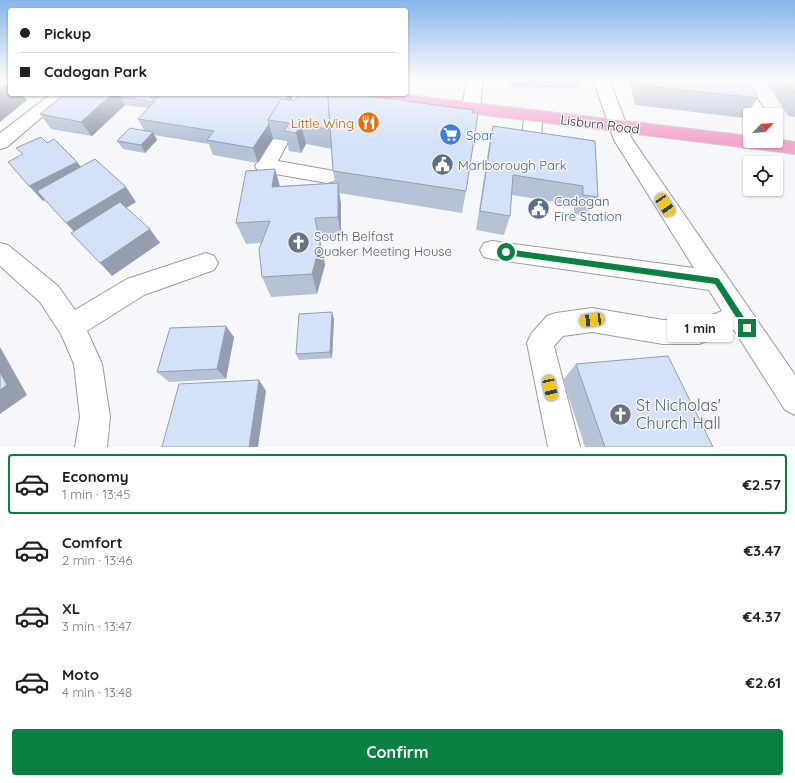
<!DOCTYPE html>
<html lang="en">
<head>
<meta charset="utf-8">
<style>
	:root { --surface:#fff; --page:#f2f2f2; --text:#202124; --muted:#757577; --line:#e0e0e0; --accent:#0b8043 }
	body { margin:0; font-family:Quicksand,sans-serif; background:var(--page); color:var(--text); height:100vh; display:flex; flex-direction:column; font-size:15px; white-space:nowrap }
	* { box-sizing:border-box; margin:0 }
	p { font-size:13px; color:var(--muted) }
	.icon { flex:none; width:22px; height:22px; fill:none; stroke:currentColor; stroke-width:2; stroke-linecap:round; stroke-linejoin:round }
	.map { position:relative; height:447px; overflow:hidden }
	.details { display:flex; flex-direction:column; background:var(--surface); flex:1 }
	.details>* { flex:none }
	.hud { position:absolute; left:8px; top:8px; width:400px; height:88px; border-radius:4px; box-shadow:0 1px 3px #0004; display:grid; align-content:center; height:88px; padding:0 12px; background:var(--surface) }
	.needle { width:26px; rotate:65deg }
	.controls { position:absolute; left:743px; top:108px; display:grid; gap:8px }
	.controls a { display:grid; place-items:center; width:40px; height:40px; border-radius:4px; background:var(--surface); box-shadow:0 1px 3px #0004; font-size:20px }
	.end { position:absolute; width:18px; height:18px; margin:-9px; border:5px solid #0b8043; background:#fff; box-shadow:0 0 0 2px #fff }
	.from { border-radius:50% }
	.bubble { position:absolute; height:28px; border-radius:4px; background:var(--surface); box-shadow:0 1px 3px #0004; font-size:13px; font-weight:700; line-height:28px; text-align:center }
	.car { position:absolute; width:12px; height:24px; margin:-12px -6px; border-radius:5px; box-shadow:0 0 3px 1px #0007; background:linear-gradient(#f5c518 24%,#345 0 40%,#f5c518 0 76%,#345 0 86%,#f5c518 0) }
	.hud b { display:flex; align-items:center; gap:14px; height:38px; font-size:15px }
	.hud b+b { border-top:1px solid var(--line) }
	.hud i { width:10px; height:10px; background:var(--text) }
	ul { padding:7px 0 0; list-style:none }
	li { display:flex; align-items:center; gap:12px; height:60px; margin:0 8px 6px; padding:0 4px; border:2px solid transparent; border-radius:4px }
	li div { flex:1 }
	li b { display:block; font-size:15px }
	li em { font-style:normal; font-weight:700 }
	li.selected { border-color:var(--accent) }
	li>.icon { width:36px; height:36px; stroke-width:1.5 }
	.primary-button { display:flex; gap:8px; margin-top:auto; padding:8px 12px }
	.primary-button a { flex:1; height:46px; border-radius:4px; background:var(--accent); color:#fff; font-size:16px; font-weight:700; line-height:46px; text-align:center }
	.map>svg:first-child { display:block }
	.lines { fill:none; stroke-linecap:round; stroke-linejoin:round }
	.minor-casing { stroke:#9a9b9d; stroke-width:2 }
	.major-casing { stroke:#d2d2d2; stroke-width:2 }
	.minor { fill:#fff; fill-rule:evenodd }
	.major { fill:#f5a7ce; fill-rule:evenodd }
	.wall { fill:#b6c2d6 }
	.shaded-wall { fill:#949eae }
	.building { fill:#d4e2f9; stroke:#949eae }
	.route { fill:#0b8043 }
	.labels { text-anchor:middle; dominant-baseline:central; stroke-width:3; stroke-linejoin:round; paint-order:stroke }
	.food-label { font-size:13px; fill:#c56008; stroke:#f6f7fa; text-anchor:end }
	.street-label { font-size:13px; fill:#313233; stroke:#f6f7fa }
	.shop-label { font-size:13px; fill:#366cbe; stroke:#f6f7fa; text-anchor:start }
	.service-label { font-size:13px; fill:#4e5e75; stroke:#f6f7fa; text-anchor:start }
	.worship-label { font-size:13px; fill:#5b616d; stroke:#f6f7fa; text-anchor:start }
	.near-worship-label { font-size:16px; fill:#5b616d; stroke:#f6f7fa; text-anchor:start }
</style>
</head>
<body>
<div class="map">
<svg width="795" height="447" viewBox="0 0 795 447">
	<rect width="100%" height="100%" fill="#f6f7fa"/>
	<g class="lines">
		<defs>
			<g id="minor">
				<path d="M 467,79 L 483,79 L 480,108 L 477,112 L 471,113 L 465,112 L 462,108 Z"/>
				<path d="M 593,79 L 609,79 L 632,139 L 795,375 L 795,415 L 785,410 L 734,330 L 699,344 L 663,344 L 592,332 L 563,336 L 554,346 L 580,447 L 548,447 L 527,343 L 531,334 L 547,316 L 556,313 L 592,308 L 663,320 L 699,320 L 722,311 L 709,290 L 492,259 L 484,257 L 480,250 L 484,243 L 492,241 L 694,268 L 614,140 Z"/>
				<path d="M 728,79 L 744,79 L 768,115 L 750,115 Z"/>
				<path d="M 51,94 L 69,94 L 7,147 L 0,149 L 0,133 Z"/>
				<path d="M 533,111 L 539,112 L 542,116 L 541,152 L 538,157 L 531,158 L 524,157 L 521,152 L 524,116 L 527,112 Z"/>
				<path d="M 279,136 L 286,138 L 288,142 L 278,161 L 334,171 L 337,176 L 334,181 L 327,183 L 258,171 L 255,166 L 272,138 Z"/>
				<path d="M 0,243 L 8,245 L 58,286 L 75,310 L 127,279 L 206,253 L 214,256 L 218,263 L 214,270 L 144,295 L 87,331 L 102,364 L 110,417 L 107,447 L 75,447 L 80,417 L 74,364 L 61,334 L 40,302 L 0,266 Z"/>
			</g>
			<path id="major" d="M 350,94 L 400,94 L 750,136 L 750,141 L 776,141 L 776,139 L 795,142 L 795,154 L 358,99 L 352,98 Z"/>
		</defs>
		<use href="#minor" class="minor-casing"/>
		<use href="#major" class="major-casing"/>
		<use href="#minor" class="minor"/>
		<use href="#major" class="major"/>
	</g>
	<g class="wall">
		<path d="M 419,79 L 461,79 L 460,83 Z"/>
		<path d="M 508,79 L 582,79 L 578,88 L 511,87 Z"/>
		<path d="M 629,79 L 748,79 L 758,98 L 744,118 L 635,105 Z"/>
		<path d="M 771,79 L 795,79 L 795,117 L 788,116 L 767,83 Z"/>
		<path d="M 65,94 L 291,94 L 293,101 L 466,191 L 462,213 L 339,193 L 341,205 L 341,238 L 320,239 L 325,265 L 317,294 L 271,297 L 262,277 L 261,243 L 246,244 L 236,223 L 275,169 L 280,186 L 335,183 L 333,171 L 332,149 L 306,144 L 301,153 L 289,151 L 287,141 L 273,139 L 258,163 L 213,155 L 209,144 L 154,135 L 157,140 L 145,153 L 123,149 L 117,141 L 144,130 L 138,119 L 148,108 L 125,105 L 92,136 L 51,129 L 40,114 Z"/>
		<path d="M 493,126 L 595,141 L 598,197 L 588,216 L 574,214 L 574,205 L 512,195 L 510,216 L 504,235 L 476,230 L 489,145 Z"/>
		<path d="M 334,319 L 332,358 L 299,360 L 296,354 Z"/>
		<path d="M 234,337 L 226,379 L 169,382 L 157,372 Z"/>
		<path d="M 576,364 L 713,447 L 585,447 L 563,380 Z"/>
	</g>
	<g class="shaded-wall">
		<path d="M 0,79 L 10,79 L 10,94 L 22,94 L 27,100 L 0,122 Z"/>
		<path d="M 112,94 L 137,94 L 120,97 L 125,105 L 92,136 L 81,122 Z"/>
		<path d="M 289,94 L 291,94 L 294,107 L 272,120 Z"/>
		<path d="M 269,124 L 273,139 L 258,163 L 253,148 Z"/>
		<path d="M 301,125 L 306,144 L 301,153 L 296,133 Z"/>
		<path d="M 153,132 L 157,140 L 145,153 L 141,145 Z"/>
		<path d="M 77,162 L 88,176 L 43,201 L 29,186 Z"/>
		<path d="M 275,169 L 281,192 L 272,187 Z"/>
		<path d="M 338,183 L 341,205 L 341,238 L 338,217 Z"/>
		<path d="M 126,187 L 136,202 L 79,237 L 66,223 Z"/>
		<path d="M 315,218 L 325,265 L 317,294 L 312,274 Z"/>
		<path d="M 150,229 L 160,243 L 112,276 L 100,263 Z"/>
		<path d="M 332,312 L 334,319 L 332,358 L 330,352 Z"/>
		<path d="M 226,326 L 234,337 L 226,379 L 217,369 Z"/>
		<path d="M 0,347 L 27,395 L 0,414 Z"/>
		<path d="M 259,380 L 266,391 L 258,447 L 249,447 Z"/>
	</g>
	<g class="building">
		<path d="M 0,79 L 10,80 L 10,82 L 0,89 Z"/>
		<path d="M 643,79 L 748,79 L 758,98 L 645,86 Z"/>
		<path d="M 785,79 L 795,79 L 795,93 Z"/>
		<path d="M 65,94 L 112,94 L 81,122 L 40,114 Z"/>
		<path d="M 123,94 L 152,94 L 150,95 L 154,102 L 120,97 Z"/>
		<path d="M 152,94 L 289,94 L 285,100 L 281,99 L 268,120 L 269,124 L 253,148 L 207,140 L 214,131 L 138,119 L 159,97 L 150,95 Z"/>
		<path d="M 299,94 L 317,94 L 328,96 L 330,129 L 301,125 L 296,133 L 284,131 L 289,123 L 268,120 L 281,99 L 294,101 Z"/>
		<path d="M 336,94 L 354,94 L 473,110 L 472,113 L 478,113 L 466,191 L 333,171 L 328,95 L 335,95 Z"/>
		<path d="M 493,126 L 595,141 L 598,197 L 583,195 L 583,186 L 513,175 L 510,216 L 480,211 Z"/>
		<path d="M 130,128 L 153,132 L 141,145 L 117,141 Z"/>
		<path d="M 41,137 L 47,143 L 54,139 L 77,162 L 29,186 L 8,162 L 23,154 L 16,148 Z"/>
		<path d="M 95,159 L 126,187 L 66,223 L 37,191 Z"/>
		<path d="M 275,169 L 272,187 L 338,183 L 338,217 L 315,218 L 320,244 L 312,274 L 262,277 L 259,249 L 270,221 L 236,223 L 246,171 Z"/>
		<path d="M 120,202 L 150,229 L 100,263 L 71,233 Z"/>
		<path d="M 332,312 L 330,352 L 296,354 L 299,314 Z"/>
		<path d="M 226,326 L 217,369 L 157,372 L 170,328 Z"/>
		<path d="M 668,356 L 713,447 L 605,447 L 576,364 Z"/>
		<path d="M 0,372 L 7,385 L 0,390 Z"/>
		<path d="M 259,380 L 249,447 L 162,447 L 179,384 Z"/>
	</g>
	<linearGradient id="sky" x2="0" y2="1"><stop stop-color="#85b5ea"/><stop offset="0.56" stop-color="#fbfbfd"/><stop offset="1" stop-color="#fbfbfd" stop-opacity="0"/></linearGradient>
	<rect width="795" height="141" fill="url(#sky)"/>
	<path class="route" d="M 506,249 L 717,278 L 719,279 L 751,328 L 747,331 L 744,330 L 715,284 L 506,255 L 503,252 Z"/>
	<defs>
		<symbol id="restaurant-disc" viewBox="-11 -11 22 22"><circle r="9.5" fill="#e8710a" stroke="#f6f7fa"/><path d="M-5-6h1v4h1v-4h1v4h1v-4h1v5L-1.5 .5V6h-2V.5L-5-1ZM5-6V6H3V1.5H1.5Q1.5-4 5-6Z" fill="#fff"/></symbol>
		<symbol id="supermarket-disc" viewBox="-11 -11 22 22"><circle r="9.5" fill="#3f7fe0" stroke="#f6f7fa"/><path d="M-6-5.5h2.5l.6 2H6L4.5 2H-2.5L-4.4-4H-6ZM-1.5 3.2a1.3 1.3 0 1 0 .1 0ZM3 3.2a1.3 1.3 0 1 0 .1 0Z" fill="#fff"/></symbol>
		<symbol id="civic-disc" viewBox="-11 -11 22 22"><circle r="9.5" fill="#5c6f8a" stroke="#f6f7fa"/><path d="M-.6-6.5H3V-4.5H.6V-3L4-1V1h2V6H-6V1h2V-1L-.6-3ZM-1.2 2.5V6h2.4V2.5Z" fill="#fff"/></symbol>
		<symbol id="church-disc" viewBox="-11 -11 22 22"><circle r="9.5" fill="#6b7280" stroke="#f6f7fa"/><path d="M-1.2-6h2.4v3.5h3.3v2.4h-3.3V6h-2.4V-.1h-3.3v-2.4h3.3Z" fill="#fff"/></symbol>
	</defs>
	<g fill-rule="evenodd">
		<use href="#restaurant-disc" x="356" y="110" width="25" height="25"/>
		<use href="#supermarket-disc" x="438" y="122" width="25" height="25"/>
		<use href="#civic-disc" x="430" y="152" width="25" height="25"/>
		<use href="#civic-disc" x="526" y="196" width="25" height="25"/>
		<use href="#church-disc" x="286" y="230" width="25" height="25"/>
		<use href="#church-disc" x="608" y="402" width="25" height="25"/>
	</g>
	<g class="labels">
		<g class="food-label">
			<text x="354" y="123">Little Wing</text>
		</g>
		<g class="street-label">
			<text transform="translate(600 124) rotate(7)">Lisburn Road</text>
		</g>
		<g class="shop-label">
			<text x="466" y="135">Spar</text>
		</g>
		<g class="service-label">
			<text x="458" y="165">Marlborough Park</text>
			<text x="554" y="201">Cadogan<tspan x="554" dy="15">Fire Station</tspan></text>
		</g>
		<g class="worship-label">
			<text x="314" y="236">South Belfast<tspan x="314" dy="15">Quaker Meeting House</tspan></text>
		</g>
		<g class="near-worship-label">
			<text x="636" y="405">St Nicholas'<tspan x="636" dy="18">Church Hall</tspan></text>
		</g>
	</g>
</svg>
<div class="controls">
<a><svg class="needle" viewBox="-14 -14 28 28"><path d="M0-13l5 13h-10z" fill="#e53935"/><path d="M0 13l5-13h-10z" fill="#757577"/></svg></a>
<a><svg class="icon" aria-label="locate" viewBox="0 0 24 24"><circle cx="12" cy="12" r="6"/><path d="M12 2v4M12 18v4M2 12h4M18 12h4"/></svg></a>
</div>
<i class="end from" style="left:506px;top:252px"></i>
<i class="end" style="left:747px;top:328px"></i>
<div class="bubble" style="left:667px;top:314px;width:66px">1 min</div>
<i class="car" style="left:665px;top:205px;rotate:146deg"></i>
<i class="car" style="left:592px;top:320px;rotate:263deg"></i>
<i class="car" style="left:550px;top:388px;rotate:167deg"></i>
<div class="hud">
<b><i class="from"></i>Pickup</b>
<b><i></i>Cadogan Park</b>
</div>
</div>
<section class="details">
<ul>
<li class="selected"><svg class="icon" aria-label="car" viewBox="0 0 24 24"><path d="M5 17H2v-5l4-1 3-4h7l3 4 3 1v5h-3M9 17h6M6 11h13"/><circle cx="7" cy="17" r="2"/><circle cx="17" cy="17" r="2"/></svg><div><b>Economy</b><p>1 min · 13:45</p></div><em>€2.57</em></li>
<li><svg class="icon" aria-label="car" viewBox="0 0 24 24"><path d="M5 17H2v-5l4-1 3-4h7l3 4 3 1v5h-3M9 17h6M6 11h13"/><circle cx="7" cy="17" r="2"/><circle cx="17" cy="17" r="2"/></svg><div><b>Comfort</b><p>2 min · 13:46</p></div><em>€3.47</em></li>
<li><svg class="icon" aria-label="car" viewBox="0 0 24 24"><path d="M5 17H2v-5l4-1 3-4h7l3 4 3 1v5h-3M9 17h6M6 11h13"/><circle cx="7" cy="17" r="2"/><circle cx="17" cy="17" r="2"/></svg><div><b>XL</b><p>3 min · 13:47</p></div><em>€4.37</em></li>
<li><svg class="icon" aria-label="car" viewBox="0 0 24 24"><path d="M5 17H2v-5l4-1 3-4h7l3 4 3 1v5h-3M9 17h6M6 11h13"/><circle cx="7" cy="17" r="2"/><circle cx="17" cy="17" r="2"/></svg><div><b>Moto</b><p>4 min · 13:48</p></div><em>€2.61</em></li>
</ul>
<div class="primary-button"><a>Confirm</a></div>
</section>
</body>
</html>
